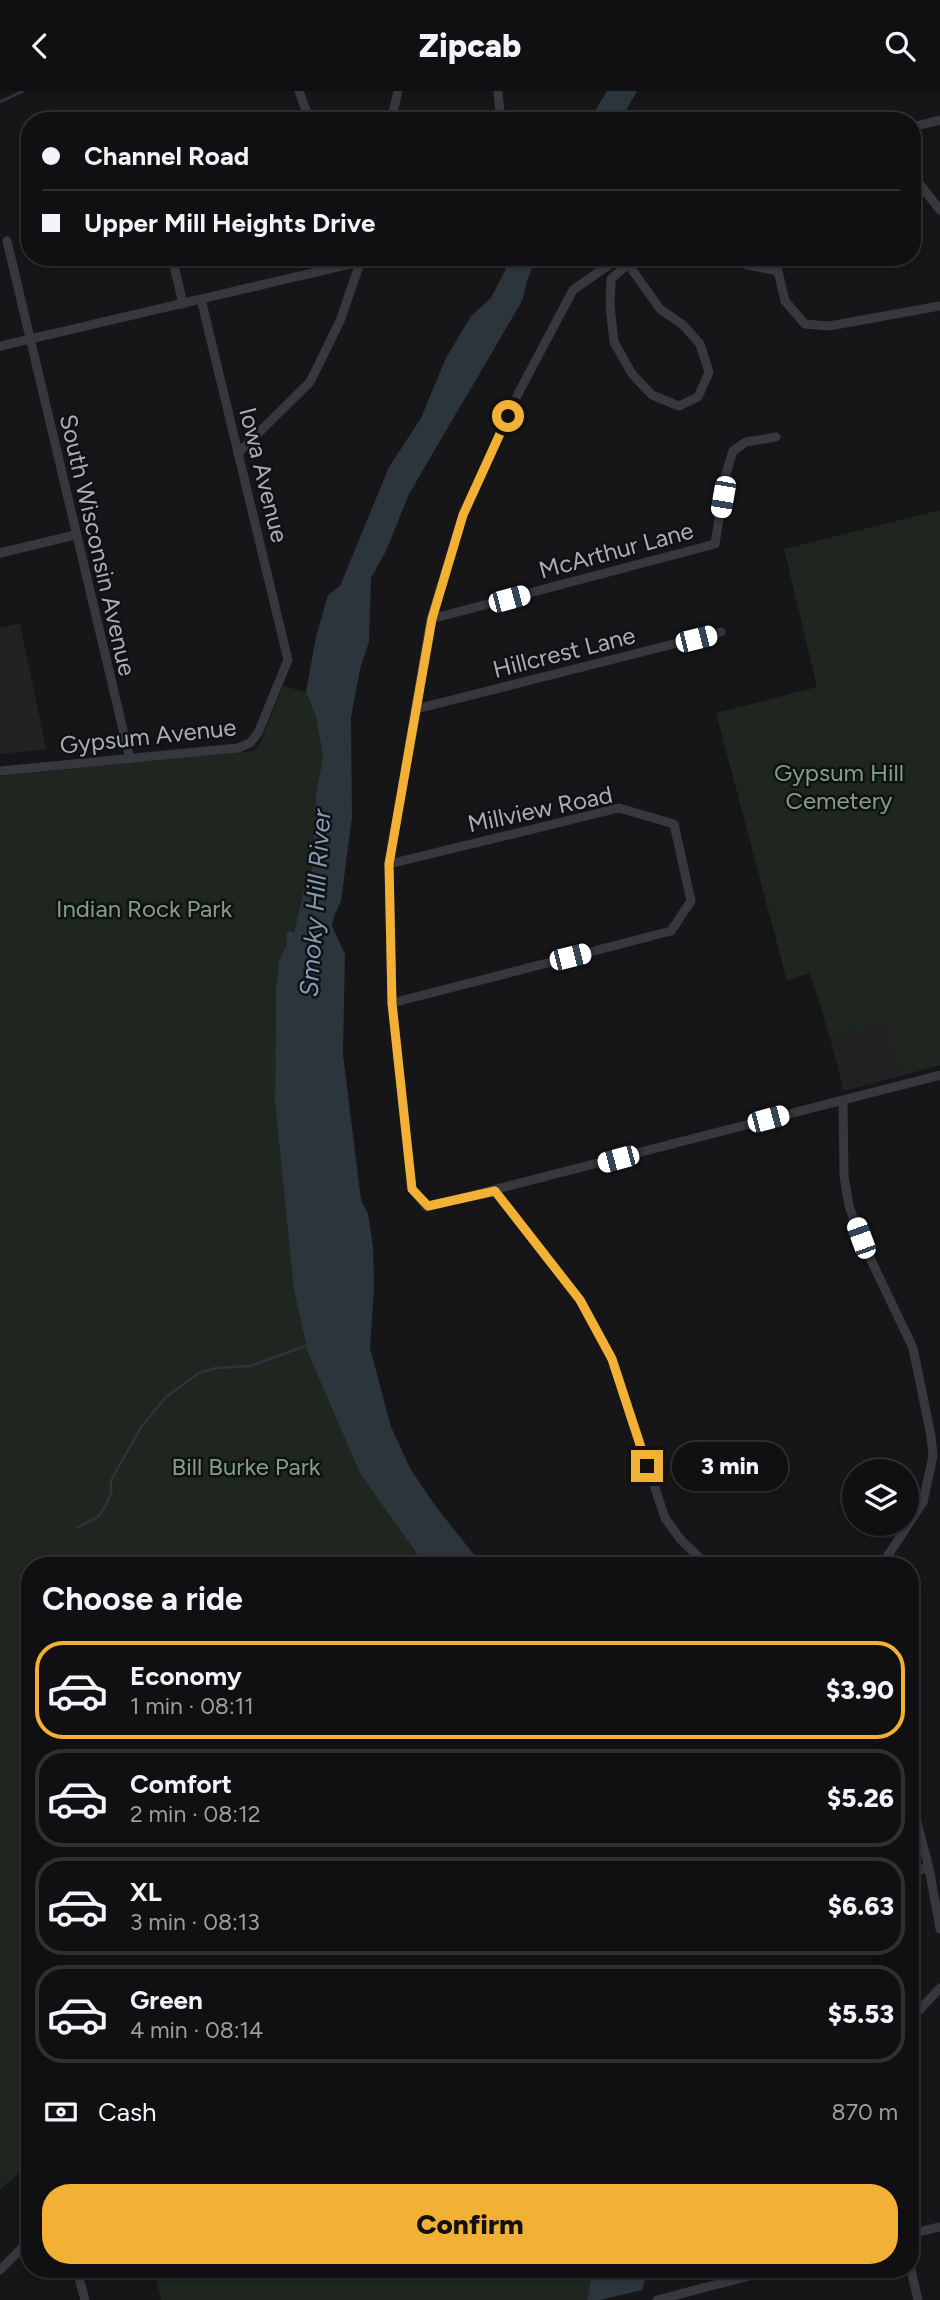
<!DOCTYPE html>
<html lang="en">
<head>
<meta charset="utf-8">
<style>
	:root { --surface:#101012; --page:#19191b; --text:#f1f3f6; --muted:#9c9d9f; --line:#303032; --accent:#f2b134 }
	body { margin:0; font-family:Figtree,sans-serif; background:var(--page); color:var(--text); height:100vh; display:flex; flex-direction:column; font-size:26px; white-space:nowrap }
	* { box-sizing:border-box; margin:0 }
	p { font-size:23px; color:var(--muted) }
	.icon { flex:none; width:38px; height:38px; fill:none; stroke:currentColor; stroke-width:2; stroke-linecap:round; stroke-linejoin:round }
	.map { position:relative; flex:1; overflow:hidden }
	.sheet { position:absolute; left:21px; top:1466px; width:898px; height:721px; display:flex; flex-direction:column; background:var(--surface); border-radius:28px; box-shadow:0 2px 5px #0004,0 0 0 2px var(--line) }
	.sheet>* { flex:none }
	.guide { position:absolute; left:21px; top:21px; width:900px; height:154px; border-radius:28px; box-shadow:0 2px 5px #0004,0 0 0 2px var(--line); display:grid; align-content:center; height:154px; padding:0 21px; background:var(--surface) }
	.fabs { position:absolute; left:842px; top:1368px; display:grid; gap:14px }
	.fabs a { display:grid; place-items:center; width:77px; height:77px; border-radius:50%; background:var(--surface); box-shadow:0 2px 5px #0004,0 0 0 2px var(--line); font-size:35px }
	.end { position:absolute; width:32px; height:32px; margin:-16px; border:9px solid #f2b134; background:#111; box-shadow:0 0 0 4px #111 }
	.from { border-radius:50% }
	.bubble { position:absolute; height:49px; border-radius:24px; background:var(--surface); box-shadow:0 2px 5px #0004,0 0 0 2px var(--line); font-size:23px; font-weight:800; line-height:49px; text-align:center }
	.car { position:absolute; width:21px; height:42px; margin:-21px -10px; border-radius:9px; box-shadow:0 0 5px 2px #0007; background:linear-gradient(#fff 24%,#345 0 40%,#fff 0 76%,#345 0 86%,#fff 0) }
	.guide b { display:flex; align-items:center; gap:24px; height:66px; font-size:26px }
	.guide b+b { border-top:2px solid var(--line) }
	.guide i { width:18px; height:18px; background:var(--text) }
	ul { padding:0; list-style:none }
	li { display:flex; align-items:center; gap:21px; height:98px; margin:0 14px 10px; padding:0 7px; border:4px solid var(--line); border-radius:28px }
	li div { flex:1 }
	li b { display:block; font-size:26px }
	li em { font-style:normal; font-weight:800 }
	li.on { border-color:var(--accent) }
	li>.icon { width:63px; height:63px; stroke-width:1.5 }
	h2 { padding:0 21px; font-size:32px; line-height:84px }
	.pay { display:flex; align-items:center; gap:18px; height:77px; padding:0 21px; font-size:26px }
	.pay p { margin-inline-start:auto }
	.button { display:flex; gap:14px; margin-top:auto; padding:14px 21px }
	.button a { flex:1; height:80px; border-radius:28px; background:var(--accent); color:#111; font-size:28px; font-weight:800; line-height:80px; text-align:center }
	header { display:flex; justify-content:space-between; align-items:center; height:91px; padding:0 21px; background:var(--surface); font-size:32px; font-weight:800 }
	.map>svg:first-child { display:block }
	.built { fill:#222225 }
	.green { fill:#1e261f }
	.water { fill:#2c353c }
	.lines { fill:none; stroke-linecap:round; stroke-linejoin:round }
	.stream { stroke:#2c353c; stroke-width:2.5 }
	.minor { stroke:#37383d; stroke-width:9 }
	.route { stroke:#f2b134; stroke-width:9 }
	.labels { text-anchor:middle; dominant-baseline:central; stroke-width:5; stroke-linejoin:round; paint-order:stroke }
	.street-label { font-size:24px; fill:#a8adb8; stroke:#111113 }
	.park-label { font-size:24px; fill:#7fa381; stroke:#111113 }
	.water-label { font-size:26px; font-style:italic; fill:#7f9bb3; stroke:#111113 }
</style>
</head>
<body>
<header><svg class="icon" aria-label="back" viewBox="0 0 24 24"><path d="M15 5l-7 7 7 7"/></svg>Zipcab<svg class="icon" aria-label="search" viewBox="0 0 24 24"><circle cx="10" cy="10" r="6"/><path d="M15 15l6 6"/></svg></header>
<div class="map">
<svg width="940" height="2209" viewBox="0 0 940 2209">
	<rect width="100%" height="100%" fill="#161618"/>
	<g class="built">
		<path d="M 20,532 L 46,658 L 0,663 L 0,537 Z"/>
		<path d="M 886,932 L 901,985 L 844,1000 L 830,947 Z"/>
	</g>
	<g class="green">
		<path d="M 940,419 L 940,974 L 901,985 L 886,932 L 830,947 L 810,882 L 787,890 L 716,622 L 817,596 L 784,458 Z"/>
		<path d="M 283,595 L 306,601 L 316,626 L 323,666 L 316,703 L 312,779 L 304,799 L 294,842 L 279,870 L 276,896 L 275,1011 L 294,1200 L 308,1262 L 360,1381 L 424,1475 L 30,1475 L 30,2059 L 18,2083 L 0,2099 L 0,685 L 253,660 L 260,653 Z"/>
		<path d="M 154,2179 L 593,2179 L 587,2209 L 161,2209 Z"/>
	</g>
	<g class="water">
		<path d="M 607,0 L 637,0 L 620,30 L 589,30 Z"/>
		<path d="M 512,166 L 537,166 L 528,187 L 522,210 L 409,403 L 386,460 L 371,487 L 369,551 L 360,578 L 351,627 L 352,726 L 341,810 L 334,825 L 332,835 L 345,863 L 343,964 L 361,1109 L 368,1123 L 373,1156 L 374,1198 L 370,1257 L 391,1336 L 411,1379 L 437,1417 L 483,1475 L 425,1475 L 360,1382 L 308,1262 L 294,1200 L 275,1011 L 276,896 L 279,870 L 287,853 L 286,845 L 288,840 L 294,842 L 304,799 L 312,779 L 316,703 L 323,666 L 316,626 L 306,601 L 316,546 L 328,504 L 340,495 L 389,376 L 421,327 L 445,269 L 471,225 L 491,207 Z"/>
		<path d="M 593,2179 L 648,2179 L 642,2199 L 600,2209 L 587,2209 Z"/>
	</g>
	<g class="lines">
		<g class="stream">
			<path d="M 0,11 L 23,0"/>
			<path d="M 77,1437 L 98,1426 L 106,1414 L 111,1403 L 111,1390 L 119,1375 L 142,1335 L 166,1306 L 199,1282 L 216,1277 L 250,1275 L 308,1254"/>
		</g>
		<g class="minor">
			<path d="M 299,0 L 310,30"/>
			<path d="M 498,0 L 500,22 L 498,30"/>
			<path d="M 391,30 L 398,0"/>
			<path d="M 912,36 L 940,29"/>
			<path d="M 912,83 L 940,119"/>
			<path d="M 7,150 L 130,668"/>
			<path d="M 172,166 L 183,213"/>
			<path d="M 620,166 L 573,199 L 519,301 L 463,424 L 431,528 L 389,773 L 392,912 L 412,1098 L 427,1116 L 940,984"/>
			<path d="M 739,166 L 747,174 L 778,180 L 785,210 L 805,233 L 829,235 L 940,215"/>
			<path d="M 628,173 L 660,218 L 683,234 L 700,253 L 709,281 L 698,306 L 679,315 L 652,304 L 632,283 L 614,251 L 610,215 L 611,188 Z"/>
			<path d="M 628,173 L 639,166"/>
			<path d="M 0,255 L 380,166"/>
			<path d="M 238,362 L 310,291 L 340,230 L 362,166"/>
			<path d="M 0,462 L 75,444"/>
			<path d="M 431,528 L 715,453 L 726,383 L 733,360 L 746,351 L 776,346"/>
			<path d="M 416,618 L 721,541"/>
			<path d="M 0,680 L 238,657 L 250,652 L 258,642 L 288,569 L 201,208"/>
			<path d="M 389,773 L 619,717 L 674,733 L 691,810 L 671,840 L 392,912"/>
			<path d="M 843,1009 L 844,1085 L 849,1115 L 861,1148 L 913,1257 L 931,1345 L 933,1365 L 923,1411 L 881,1475"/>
			<path d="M 495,1100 L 580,1209 L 612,1268 L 665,1427 L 681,1449 L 708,1475"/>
			<path d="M 910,1705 L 929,1777 L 940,1838"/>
			<path d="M 910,1780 L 929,1777"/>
			<path d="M 910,1929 L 940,1897"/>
			<path d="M 910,2143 L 940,2136"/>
			<path d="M 910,2175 L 918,2209"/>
			<path d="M 0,2179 L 30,2149"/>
			<path d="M 77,2179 L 85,2209"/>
			<path d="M 657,2209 L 772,2179"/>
		</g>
	</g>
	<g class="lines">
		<path class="route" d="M 508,325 L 463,424 L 432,528 L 389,773 L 392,912 L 412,1098 L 428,1115 L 495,1100 L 580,1209 L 612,1268 L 647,1375"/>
	</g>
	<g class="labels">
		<g class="street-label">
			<text transform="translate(264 384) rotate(76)">Iowa Avenue</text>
			<text transform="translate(98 454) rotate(77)">South Wisconsin Avenue</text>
			<text transform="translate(616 459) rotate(-15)">McArthur Lane</text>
			<text transform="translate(564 561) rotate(-14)">Hillcrest Lane</text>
			<text transform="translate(148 645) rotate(-6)">Gypsum Avenue</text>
			<text transform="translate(540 718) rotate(-12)">Millview Road</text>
		</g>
		<g class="park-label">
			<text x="839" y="681">Gypsum Hill<tspan x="839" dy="28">Cemetery</tspan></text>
			<text x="144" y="817">Indian Rock Park</text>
			<text x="246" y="1375">Bill Burke Park</text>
		</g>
		<g class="water-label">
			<text transform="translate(315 812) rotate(-86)">Smoky Hill River</text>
		</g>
	</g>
</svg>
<div class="fabs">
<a><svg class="icon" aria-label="layers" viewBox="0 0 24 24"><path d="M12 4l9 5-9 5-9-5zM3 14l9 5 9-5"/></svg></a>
</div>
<i class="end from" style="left:508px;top:325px"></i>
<i class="end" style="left:647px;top:1375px"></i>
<div class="bubble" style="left:672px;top:1351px;width:116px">3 min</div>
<i class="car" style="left:723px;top:406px;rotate:190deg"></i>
<i class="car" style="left:509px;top:508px;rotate:75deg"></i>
<i class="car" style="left:696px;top:548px;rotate:76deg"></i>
<i class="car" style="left:570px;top:866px;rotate:76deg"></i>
<i class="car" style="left:768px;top:1028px;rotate:75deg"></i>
<i class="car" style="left:618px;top:1068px;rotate:255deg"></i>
<i class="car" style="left:861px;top:1147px;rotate:340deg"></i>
<div class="guide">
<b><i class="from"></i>Channel Road</b>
<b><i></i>Upper Mill Heights Drive</b>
</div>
<section class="sheet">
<h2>Choose a ride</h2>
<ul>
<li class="on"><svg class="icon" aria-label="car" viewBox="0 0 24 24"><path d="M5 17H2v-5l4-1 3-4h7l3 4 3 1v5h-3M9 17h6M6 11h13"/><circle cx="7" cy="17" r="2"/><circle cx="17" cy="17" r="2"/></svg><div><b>Economy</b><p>1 min · 08:11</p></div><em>$3.90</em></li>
<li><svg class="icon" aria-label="car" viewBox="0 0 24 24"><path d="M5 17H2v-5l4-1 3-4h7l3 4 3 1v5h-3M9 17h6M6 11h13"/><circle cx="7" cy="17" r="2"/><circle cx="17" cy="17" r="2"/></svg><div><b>Comfort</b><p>2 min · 08:12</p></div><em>$5.26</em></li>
<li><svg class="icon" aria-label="car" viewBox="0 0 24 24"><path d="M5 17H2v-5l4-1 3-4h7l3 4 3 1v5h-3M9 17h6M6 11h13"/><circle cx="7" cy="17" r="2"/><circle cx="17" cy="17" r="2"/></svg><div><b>XL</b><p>3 min · 08:13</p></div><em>$6.63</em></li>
<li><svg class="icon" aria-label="car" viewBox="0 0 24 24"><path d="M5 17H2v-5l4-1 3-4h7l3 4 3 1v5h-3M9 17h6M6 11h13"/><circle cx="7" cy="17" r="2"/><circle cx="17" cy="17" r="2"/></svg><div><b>Green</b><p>4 min · 08:14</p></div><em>$5.53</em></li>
</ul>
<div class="pay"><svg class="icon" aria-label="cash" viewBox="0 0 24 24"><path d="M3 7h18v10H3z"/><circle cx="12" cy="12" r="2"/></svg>Cash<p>870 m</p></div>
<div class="button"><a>Confirm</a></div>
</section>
</div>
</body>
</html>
